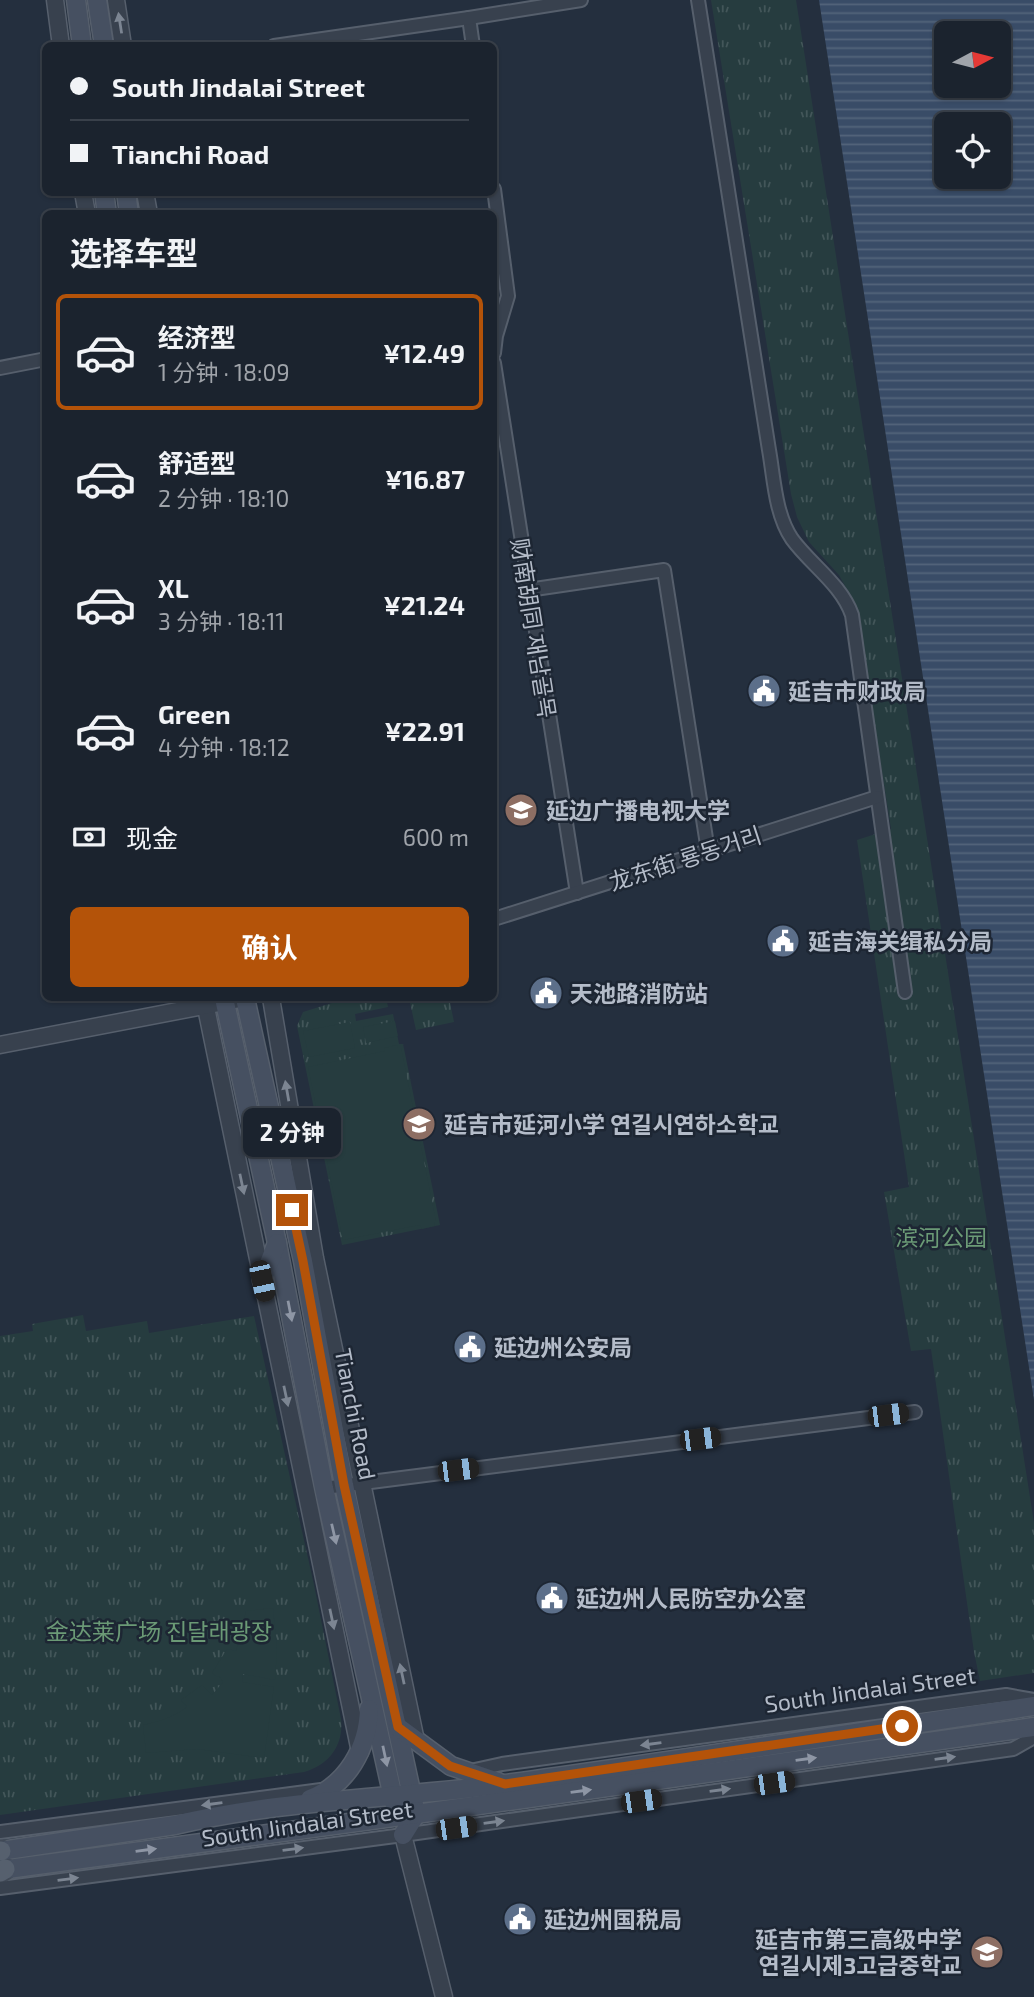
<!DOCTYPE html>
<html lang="zh">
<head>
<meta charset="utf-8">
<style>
	:root { --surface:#1b232e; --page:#242b36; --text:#f1f3f6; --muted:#a0a4aa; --line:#39404a; --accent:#b45309 }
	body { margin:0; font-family:"Exo 2","Noto Sans SC","Noto Sans KR",sans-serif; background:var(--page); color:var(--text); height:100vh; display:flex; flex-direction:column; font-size:26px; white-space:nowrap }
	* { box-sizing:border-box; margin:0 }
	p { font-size:23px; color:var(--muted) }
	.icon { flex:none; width:38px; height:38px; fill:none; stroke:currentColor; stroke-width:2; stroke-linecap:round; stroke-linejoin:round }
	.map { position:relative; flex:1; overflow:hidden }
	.sheet { position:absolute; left:42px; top:210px; width:455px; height:791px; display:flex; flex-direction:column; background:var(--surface); border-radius:10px; box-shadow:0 2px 5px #0004,0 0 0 2px var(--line) }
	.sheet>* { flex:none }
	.hud { position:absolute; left:42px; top:42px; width:455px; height:154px; border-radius:10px; box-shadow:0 2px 5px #0004,0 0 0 2px var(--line); display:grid; align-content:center; height:154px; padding:0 28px; background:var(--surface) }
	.needle { width:46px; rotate:83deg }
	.tools { position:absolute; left:934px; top:21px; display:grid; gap:14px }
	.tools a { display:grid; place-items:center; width:77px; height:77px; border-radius:10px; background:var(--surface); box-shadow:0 2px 5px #0004,0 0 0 2px var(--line); font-size:35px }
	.end { position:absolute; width:32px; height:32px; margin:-16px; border:9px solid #b45309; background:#fff; box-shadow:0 0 0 4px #fff }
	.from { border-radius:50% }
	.bubble { position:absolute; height:49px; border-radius:10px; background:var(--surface); box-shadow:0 2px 5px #0004,0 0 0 2px var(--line); font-size:23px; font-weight:700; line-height:49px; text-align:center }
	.car { position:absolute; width:21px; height:42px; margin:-21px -10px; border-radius:9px; box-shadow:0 0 5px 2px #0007; background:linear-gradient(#222 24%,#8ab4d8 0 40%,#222 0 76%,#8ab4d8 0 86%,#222 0) }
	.hud b { display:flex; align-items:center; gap:24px; height:66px; font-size:26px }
	.hud b+b { border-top:2px solid var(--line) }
	.hud i { width:18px; height:18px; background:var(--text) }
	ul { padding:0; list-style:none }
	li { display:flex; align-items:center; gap:21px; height:116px; margin:0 14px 10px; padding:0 14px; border:4px solid transparent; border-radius:10px }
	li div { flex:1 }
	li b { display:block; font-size:26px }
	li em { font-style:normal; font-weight:700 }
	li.selected { border-color:var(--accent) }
	li>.icon { width:63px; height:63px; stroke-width:1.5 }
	h2 { padding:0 28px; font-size:32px; line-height:84px }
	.pay { display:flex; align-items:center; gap:18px; height:77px; padding:0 28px; font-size:26px }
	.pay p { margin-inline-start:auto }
	.primary-button { display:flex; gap:14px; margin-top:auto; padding:14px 28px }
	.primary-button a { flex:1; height:80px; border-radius:10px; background:var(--accent); color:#fff; font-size:28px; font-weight:700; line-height:80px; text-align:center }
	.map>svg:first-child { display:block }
	.grass { fill:url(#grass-tufts) }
	.pitch { fill:#263c3f }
	.water { fill:url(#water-rules); fill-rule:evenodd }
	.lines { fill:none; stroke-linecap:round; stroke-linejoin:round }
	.minor-casing { stroke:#565f6c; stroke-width:16 }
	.tertiary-casing { stroke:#565f6c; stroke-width:19 }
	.secondary-casing { stroke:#565f6c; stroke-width:21 }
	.primary-casing { stroke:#414a57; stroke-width:23 }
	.minor { stroke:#38414e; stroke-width:12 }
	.tertiary { stroke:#38414e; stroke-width:16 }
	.secondary { stroke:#465061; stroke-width:18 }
	.primary { stroke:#56606e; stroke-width:19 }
	.oneway { fill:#7c8592 }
	.oneway2 { fill:#8e96a5 }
	.route { stroke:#b45309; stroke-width:9 }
	.labels { text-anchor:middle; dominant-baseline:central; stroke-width:5; stroke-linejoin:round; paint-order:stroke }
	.street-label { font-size:23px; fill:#b4bcc9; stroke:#1d2633 }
	.poi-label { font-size:23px; font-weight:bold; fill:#b4bcc9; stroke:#1d2633; text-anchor:start }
	.park-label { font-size:23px; fill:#6b9a76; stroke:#1d2633 }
</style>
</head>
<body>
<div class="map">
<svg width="1034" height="1997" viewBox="0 0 1034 1997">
	<defs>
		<pattern id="grass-tufts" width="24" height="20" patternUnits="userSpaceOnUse" patternTransform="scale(1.75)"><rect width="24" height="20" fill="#263c3f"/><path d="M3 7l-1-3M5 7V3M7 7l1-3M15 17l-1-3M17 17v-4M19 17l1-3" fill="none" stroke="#435659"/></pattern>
		<pattern id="water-rules" width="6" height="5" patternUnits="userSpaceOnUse" patternTransform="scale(1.75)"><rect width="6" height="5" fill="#394c67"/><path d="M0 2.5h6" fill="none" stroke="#53647b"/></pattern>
	</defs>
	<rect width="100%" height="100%" fill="#242f3e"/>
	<g class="grass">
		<path d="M 711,0 L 796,0 L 1034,1523 L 1034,1673 L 980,1681 L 974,1652 L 931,1349 L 911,1351 L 884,1192 L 909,1187 L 857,840 L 891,829 L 856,606 L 839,575 L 809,542 L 797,517 L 791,494 Z"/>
		<path d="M 348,998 L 386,998 L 388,1007 L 355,1014 L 356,1021 L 393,1014 L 399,1044 L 403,1044 L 440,1225 L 342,1245 L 297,1026 L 303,1012 Z"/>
		<path d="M 409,998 L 449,998 L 454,1022 L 416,1030 Z"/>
		<path d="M 83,1315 L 86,1331 L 147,1321 L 149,1333 L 254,1316 L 314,1585 L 341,1719 C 344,1745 329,1765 304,1772 L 0,1815 L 0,1336 L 33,1331 L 32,1324 Z"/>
	</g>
	<g class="pitch">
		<path d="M 395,1021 L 398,1036 L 366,1043 L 363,1027 Z"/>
		<path d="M 350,1022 L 355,1048 L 309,1057 L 303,1031 Z"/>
		<path d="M 397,1045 L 398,1048 L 401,1048 L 436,1221 L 434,1222 L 435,1226 L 422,1229 L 420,1225 L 343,1240 L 308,1067 L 385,1051 L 384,1048 Z"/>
		<path d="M 273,1608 L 277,1650 L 275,1680 L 243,1674 L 242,1682 L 274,1687 L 264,1758 L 197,1749 L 146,1753 L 143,1725 C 161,1721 171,1718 187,1707 L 181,1700 L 202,1685 L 212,1695 L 223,1682 L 219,1676 L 217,1677 L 212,1673 L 227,1649 L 236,1651 L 246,1611 Z"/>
	</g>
	<path class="water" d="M 819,0 L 1034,0 L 1034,1400 ZM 947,33 L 999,33 L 999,86 L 947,86 ZM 947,124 L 999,124 L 999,177 L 947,177 Z"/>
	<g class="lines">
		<defs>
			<g id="minor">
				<path d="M 698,0 L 769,450 C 774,478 775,514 792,539 C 811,565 841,584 852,615 L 905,992"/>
				<path d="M 469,18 L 473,46"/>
				<path d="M 274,46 L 469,18 L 581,0"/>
				<path d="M 494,189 L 508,296 L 496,336 L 494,353"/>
				<path d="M 494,363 L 577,893"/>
				<path d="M 0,368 L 46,359"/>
				<path d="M 528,590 L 664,570 L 708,851"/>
				<path d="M 494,919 L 877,797"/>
				<path d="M 324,1488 L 915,1412"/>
				<path d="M 470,1771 L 502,1764 L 1006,1695 L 1034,1700"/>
				<path d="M 0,1832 L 321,1790"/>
				<path d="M 0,1888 L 403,1835 L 1013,1749 L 1034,1737"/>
			</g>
			<g id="tertiary">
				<path d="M 55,0 L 61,46"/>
				<path d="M 116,0 L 123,46"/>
				<path d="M 83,192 L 87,214"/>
				<path d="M 145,192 L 149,214"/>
				<path d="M 204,998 L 360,1752"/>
				<path d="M 271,998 L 315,1258 L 416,1741"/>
				<path d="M 0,1045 L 245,998"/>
				<path d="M 403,1835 L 444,1997"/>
			</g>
			<g id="secondary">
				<path d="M 76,0 L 82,46"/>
				<path d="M 97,0 L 104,46"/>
				<path d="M 104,192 L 107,214"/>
				<path d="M 126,192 L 129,214"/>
				<path d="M 224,998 L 277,1243 L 324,1488 L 395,1806"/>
				<path d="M 245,998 L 303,1261 L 344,1485 L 416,1814 L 403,1835"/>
				<path d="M 262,1281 L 277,1243"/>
				<path d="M 398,1727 L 451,1766 L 498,1782"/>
				<path d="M 310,1799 C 347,1785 368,1748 369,1709"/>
				<path d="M 0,1851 L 175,1825 C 283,1799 395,1799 505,1784 C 682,1760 858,1732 1034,1706"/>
				<path d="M 0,1870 L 416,1814 L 1034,1727"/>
			</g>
			<g id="primary">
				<path d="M 0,1851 L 1,1851"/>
				<path d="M 0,1872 L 5,1869"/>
			</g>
		</defs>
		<use href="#minor" class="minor-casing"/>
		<use href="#tertiary" class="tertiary-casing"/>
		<use href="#secondary" class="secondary-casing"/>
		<use href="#primary" class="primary-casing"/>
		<use href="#minor" class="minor"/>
		<use href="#tertiary" class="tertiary"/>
		<use href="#secondary" class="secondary"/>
		<use href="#primary" class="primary"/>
	</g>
	<defs><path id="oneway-solid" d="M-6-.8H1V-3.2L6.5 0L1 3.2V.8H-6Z" transform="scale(1.75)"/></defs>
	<g class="oneway">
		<use href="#oneway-solid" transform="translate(120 23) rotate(-99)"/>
		<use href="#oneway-solid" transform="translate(287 1091) rotate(-100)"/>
		<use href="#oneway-solid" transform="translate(242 1184) rotate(78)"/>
		<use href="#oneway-solid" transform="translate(286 1396) rotate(78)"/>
		<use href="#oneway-solid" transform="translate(332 1619) rotate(78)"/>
		<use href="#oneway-solid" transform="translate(402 1674) rotate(-102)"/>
		<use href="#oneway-solid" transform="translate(651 1744) rotate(172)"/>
		<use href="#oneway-solid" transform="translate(945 1758) rotate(-8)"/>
		<use href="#oneway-solid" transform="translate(720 1790) rotate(-8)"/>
		<use href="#oneway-solid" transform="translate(212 1804) rotate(172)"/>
		<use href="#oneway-solid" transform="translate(494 1822) rotate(-8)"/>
		<use href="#oneway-solid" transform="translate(293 1849) rotate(-7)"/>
		<use href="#oneway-solid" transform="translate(68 1879) rotate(-7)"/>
	</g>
	<g class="oneway2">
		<use href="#oneway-solid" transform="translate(290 1311) rotate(79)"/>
		<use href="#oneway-solid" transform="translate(334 1534) rotate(77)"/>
		<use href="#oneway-solid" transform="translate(385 1756) rotate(78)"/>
		<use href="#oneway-solid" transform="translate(806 1759) rotate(-8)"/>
		<use href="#oneway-solid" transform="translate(581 1791) rotate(-8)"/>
		<use href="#oneway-solid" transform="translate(146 1850) rotate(-8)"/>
	</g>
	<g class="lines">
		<path class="route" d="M 292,1210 L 303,1261 L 344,1485 L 398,1727 L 450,1766 L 505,1784 L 902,1726"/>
	</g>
	<defs>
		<symbol id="civic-disc" viewBox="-11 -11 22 22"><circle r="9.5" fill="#5c6f8a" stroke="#1d2633"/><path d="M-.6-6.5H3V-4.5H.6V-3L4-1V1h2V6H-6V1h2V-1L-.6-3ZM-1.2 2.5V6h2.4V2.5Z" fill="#fff"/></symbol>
		<symbol id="university-disc" viewBox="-11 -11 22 22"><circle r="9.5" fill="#8d6e63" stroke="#1d2633"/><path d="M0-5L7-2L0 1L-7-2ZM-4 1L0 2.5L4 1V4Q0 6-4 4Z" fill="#fff"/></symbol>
		<symbol id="school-disc" viewBox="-11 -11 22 22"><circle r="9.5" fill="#8d6e63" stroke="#1d2633"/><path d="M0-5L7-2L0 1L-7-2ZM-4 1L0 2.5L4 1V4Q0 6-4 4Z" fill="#fff"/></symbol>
	</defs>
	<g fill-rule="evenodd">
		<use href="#civic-disc" x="745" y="672" width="38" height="38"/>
		<use href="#university-disc" x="502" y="791" width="38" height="38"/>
		<use href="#civic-disc" x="764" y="922" width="38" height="38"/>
		<use href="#civic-disc" x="527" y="974" width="38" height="38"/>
		<use href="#school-disc" x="400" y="1105" width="38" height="38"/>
		<use href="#civic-disc" x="451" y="1328" width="38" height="38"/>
		<use href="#civic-disc" x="533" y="1579" width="38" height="38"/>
		<use href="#civic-disc" x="501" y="1900" width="38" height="38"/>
		<use href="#school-disc" x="968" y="1933" width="38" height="38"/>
	</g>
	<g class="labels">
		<g class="street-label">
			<text transform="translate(534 628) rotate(81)">财南胡同 재남골목</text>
			<text transform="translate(685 858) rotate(-18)">龙东街 룡동거리</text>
			<text transform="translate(356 1414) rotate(79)">Tianchi Road</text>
			<text transform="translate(870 1689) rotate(-8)">South Jindalai Street</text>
			<text transform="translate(307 1823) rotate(-8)">South Jindalai Street</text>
		</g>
		<g class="poi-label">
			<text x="788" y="691">延吉市财政局</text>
			<text x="546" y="810">延边广播电视大学</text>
			<text x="808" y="941">延吉海关缉私分局</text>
			<text x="570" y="993">天池路消防站</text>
			<text x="444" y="1124">延吉市延河小学 연길시연하소학교</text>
			<text x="494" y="1347">延边州公安局</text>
			<text x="576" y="1598">延边州人民防空办公室</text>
			<text x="544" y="1919">延边州国税局</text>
			<text x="962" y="1939" text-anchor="end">延吉市第三高级中学<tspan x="962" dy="26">연길시제3고급중학교</tspan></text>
		</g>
		<g class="park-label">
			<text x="941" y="1237">滨河公园</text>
			<text x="159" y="1631">金达莱广场 진달래광장</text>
		</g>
	</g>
</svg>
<div class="tools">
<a><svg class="needle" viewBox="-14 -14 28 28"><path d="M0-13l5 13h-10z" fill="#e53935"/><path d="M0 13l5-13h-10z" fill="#a0a4aa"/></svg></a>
<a><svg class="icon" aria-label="locate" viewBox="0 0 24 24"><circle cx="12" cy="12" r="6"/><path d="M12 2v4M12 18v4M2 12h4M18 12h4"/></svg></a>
</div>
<i class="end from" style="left:902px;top:1726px"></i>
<i class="end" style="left:292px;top:1210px"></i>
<div class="bubble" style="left:243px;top:1108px;width:98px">2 分钟</div>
<i class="car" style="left:262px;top:1281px;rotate:168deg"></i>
<i class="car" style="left:888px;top:1415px;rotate:83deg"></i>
<i class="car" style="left:700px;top:1439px;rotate:83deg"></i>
<i class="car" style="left:458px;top:1470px;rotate:83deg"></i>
<i class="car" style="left:774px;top:1783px;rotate:82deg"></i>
<i class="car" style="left:641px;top:1801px;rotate:82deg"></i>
<i class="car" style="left:456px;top:1828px;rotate:82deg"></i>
<div class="hud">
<b><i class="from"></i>South Jindalai Street</b>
<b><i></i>Tianchi Road</b>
</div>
<section class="sheet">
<h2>选择车型</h2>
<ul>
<li class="selected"><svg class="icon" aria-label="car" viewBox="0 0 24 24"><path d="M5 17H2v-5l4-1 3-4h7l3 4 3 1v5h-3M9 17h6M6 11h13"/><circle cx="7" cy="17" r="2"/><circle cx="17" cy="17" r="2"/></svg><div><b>经济型</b><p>1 分钟 · 18:09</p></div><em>¥12.49</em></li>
<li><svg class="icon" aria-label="car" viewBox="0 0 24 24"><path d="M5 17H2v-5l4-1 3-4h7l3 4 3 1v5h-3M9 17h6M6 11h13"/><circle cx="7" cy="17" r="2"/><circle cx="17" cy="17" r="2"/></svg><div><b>舒适型</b><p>2 分钟 · 18:10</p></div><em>¥16.87</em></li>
<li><svg class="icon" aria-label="car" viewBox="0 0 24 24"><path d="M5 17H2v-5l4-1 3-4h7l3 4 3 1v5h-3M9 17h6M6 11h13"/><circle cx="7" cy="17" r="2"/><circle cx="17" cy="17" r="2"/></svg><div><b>XL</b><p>3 分钟 · 18:11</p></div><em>¥21.24</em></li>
<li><svg class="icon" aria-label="car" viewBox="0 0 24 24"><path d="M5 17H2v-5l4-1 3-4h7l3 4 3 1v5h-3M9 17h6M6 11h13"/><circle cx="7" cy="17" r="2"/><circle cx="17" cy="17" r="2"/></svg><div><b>Green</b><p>4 分钟 · 18:12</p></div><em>¥22.91</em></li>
</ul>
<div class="pay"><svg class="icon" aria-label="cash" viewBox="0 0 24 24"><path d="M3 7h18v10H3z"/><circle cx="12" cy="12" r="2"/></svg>现金<p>600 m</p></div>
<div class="primary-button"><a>确认</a></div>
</section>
</div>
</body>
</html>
